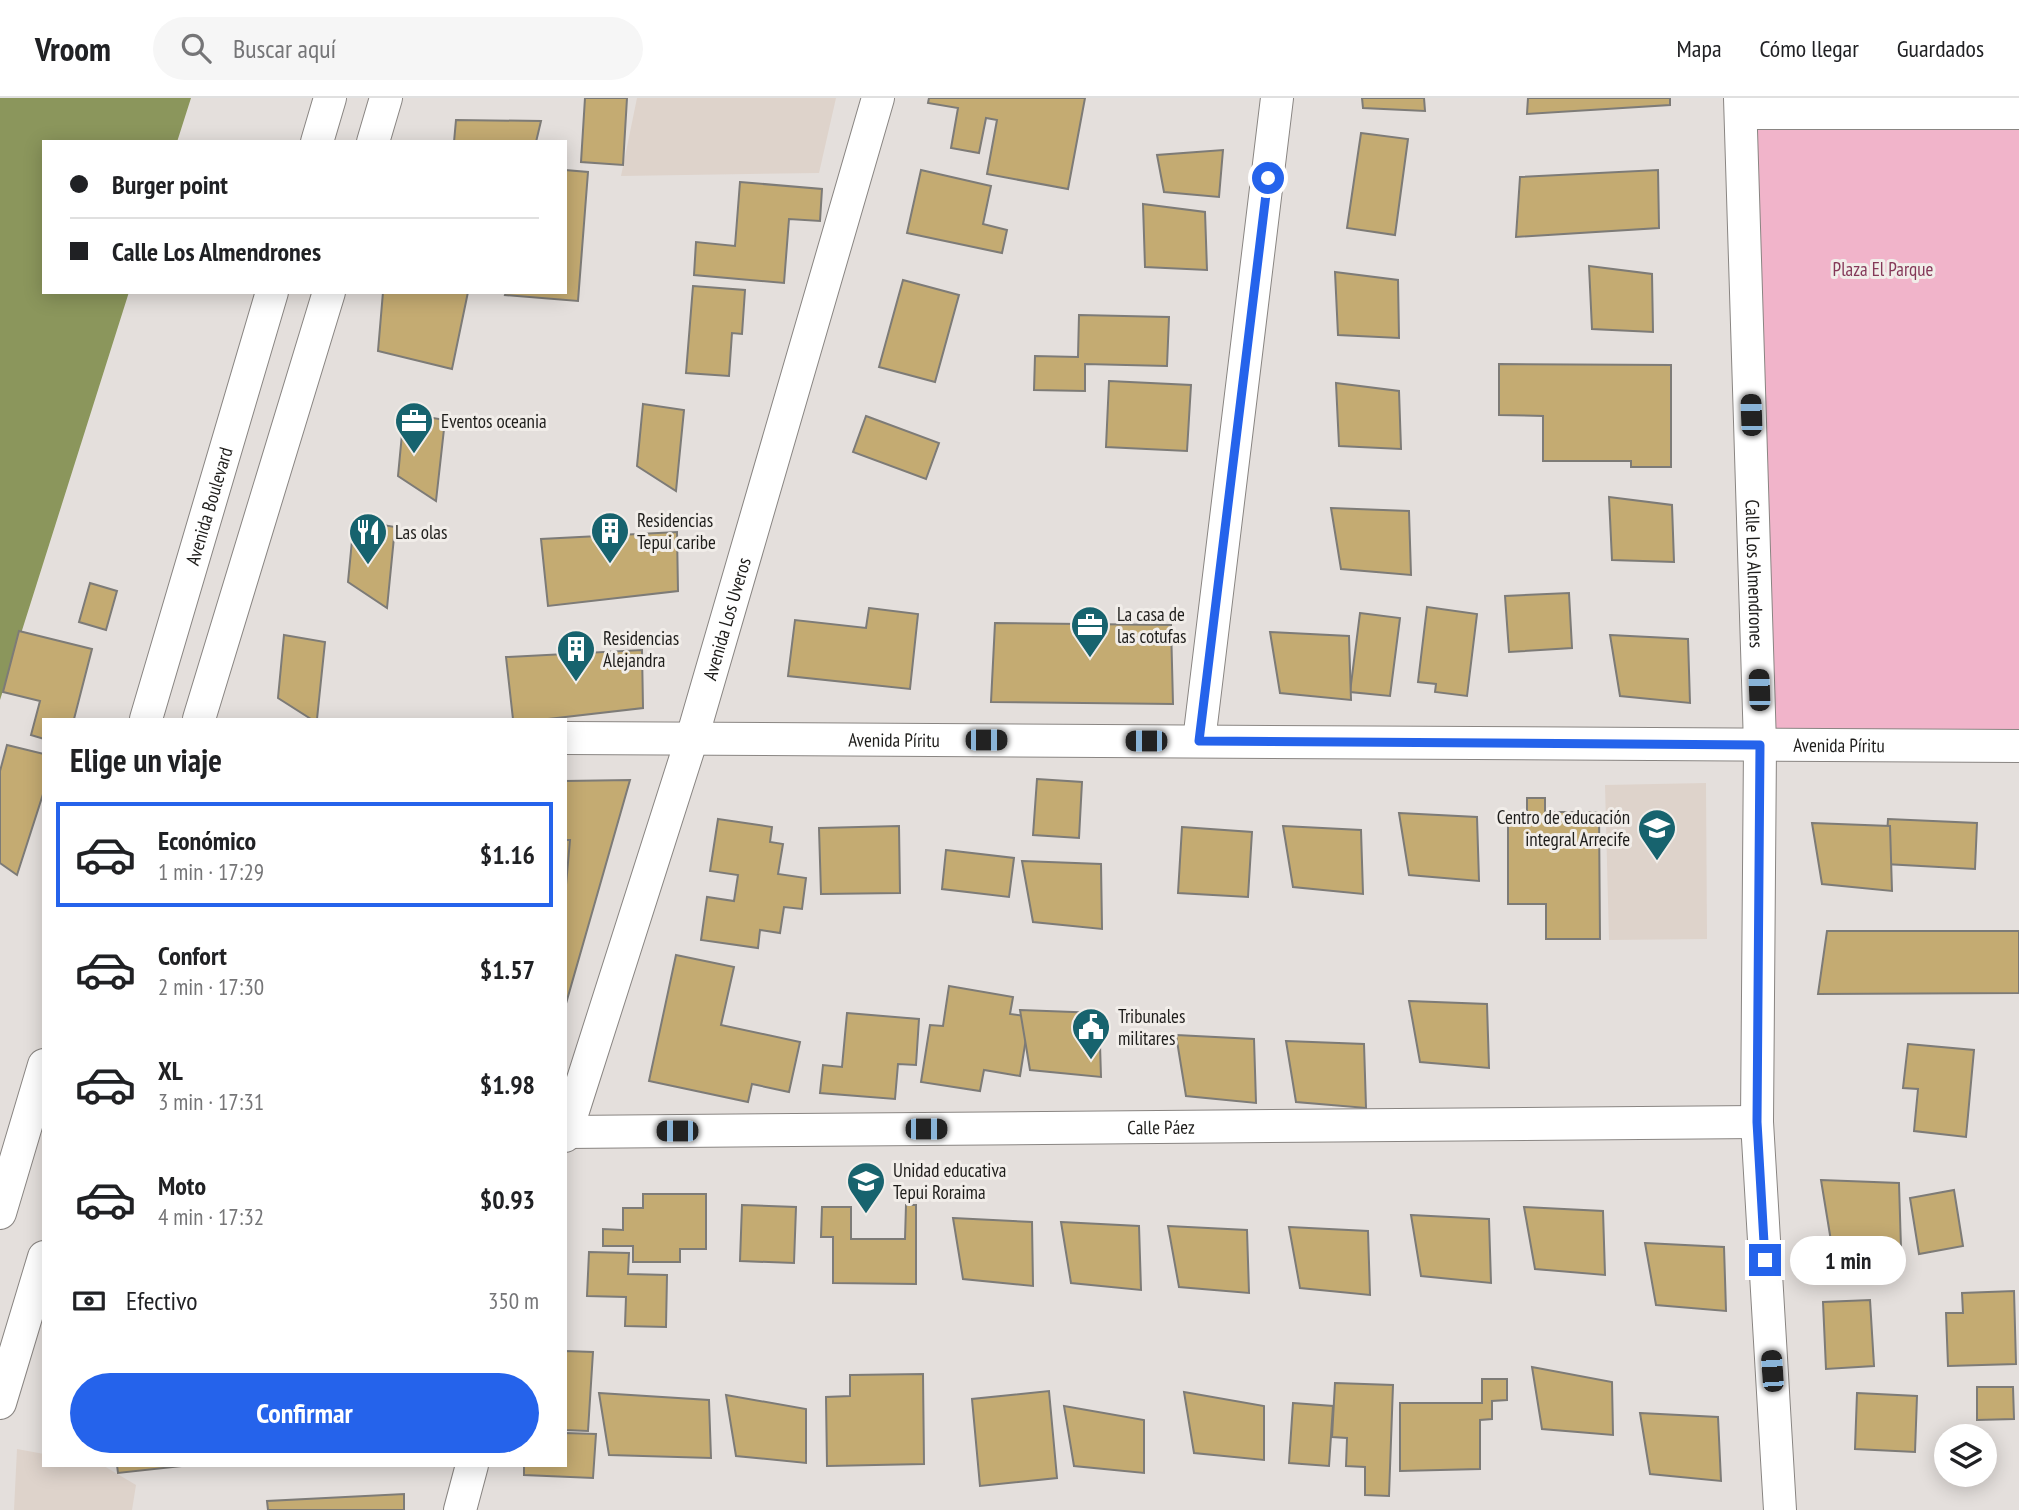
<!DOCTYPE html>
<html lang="es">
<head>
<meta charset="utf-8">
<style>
	:root { --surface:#fff; --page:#f6f6f6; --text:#202124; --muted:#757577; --line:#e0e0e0; --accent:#2563eb }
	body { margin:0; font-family:"PT Sans Narrow",sans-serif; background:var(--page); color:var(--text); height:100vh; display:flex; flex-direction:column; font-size:26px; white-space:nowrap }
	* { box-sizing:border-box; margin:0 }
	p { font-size:23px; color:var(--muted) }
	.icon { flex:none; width:38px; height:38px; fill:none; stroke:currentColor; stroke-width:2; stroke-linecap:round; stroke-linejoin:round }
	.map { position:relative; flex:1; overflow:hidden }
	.drawer { position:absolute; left:42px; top:620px; width:525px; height:749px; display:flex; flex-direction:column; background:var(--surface); border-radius:0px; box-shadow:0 4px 18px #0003 }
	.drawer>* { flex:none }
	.top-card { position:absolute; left:42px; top:42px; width:525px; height:154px; border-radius:0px; box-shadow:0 4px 18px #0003; display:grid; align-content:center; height:154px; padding:0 28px; background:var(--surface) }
	.buttons { position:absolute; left:1934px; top:1326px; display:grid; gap:14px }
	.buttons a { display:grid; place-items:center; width:63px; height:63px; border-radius:50%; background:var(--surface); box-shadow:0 4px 18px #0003; font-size:35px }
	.end { position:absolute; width:32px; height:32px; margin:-16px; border:9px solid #2563eb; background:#fff; box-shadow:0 0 0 4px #fff }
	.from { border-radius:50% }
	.bubble { position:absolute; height:49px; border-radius:24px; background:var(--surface); box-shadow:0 4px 18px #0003; font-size:23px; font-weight:700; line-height:49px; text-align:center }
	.car { position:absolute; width:21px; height:42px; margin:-21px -10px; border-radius:9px; box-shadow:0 0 5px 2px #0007; background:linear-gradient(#222 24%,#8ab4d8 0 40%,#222 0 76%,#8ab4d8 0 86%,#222 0) }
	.top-card b { display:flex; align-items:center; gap:24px; height:66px; font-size:26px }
	.top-card b+b { border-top:2px solid var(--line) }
	.top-card i { width:18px; height:18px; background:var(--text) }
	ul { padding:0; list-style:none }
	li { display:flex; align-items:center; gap:21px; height:105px; margin:0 14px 10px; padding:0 14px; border:4px solid transparent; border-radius:0px }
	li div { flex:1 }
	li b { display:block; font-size:26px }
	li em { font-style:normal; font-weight:700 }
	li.current { border-color:var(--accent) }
	li>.icon { width:63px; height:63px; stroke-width:1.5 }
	h2 { padding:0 28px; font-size:32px; line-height:84px }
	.pay { display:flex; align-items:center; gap:18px; height:77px; padding:0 28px; font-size:26px }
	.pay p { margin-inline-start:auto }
	.primary-button { display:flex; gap:14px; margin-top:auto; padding:14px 28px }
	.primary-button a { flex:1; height:80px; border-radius:42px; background:var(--accent); color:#fff; font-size:28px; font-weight:700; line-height:80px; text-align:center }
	header { display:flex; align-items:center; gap:42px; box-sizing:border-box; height:98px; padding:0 35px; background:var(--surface); border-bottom:2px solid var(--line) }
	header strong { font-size:33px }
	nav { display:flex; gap:38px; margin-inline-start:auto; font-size:24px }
	.search { width:490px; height:63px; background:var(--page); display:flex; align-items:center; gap:18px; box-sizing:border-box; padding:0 24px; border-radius:38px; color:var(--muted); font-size:26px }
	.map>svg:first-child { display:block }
	.built { fill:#ded3cb }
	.green { fill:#f1b4ca }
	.water { fill:#8b965c }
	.building { fill:#c4ab72; stroke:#7d7b77; stroke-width:2 }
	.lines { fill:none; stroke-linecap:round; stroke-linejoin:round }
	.street-casing { stroke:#898582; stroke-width:34 }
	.street { stroke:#fff; stroke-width:32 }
	.route { stroke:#2563eb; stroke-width:9 }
	.labels { text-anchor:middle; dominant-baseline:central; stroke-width:6; stroke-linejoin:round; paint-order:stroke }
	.park-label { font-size:19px; fill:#843858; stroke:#f1ede9 }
	.poi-label { font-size:19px; fill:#1e1d1b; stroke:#f1ede9; text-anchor:start }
	.street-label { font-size:19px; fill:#1e1d1b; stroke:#f1ede9 }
</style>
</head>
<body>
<header>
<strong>Vroom</strong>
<div class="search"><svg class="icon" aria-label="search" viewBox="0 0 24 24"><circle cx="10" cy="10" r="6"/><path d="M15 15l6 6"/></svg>Buscar aquí</div>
<nav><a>Mapa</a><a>Cómo llegar</a><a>Guardados</a></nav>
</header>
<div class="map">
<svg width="2019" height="1412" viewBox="0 0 2019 1412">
	<rect width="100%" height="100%" fill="#e4dfdc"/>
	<g class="built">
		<path d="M 637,0 L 836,0 L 819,75 L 621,78 Z"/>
		<path d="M 1706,685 L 1707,841 L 1609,842 L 1605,687 Z"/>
		<path d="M 17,1351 L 44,1356 L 44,1367 L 104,1368 L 136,1387 L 132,1412 L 14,1412 Z"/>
	</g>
	<path class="green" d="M 1741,15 L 2019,15 L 2019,648 L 1760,647 Z"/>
	<path class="water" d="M 0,0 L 191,0 L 177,44 L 44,44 L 44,194 L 129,194 L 0,602 Z"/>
	<g class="building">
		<path d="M 585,0 L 627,0 L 623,67 L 581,64 Z"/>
		<path d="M 929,0 L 1085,0 L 1068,91 L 987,76 L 997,22 L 986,20 L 979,55 L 951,50 L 958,10 L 928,5 Z"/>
		<path d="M 1362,0 L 1424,0 L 1425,13 L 1363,10 Z"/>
		<path d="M 1528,0 L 1670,0 L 1670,7 L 1527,16 Z"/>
		<path d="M 456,22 L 541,23 L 536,44 L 454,44 Z"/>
		<path d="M 1361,35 L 1408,41 L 1395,137 L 1347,130 Z"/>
		<path d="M 1223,52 L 1219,99 L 1164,94 L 1157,57 Z"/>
		<path d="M 565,72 L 588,74 L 578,203 L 505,197 L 506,194 L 565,194 Z"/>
		<path d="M 921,72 L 991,88 L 983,126 L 1007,132 L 1002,155 L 907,135 Z"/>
		<path d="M 1658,72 L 1659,130 L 1516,139 L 1520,79 Z"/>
		<path d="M 740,84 L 822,91 L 820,123 L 789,121 L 784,185 L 694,177 L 696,144 L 735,148 Z"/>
		<path d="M 1143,106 L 1205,114 L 1207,172 L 1145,169 Z"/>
		<path d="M 1589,168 L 1652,176 L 1653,234 L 1592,231 Z"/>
		<path d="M 1335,174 L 1398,182 L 1399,240 L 1338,237 Z"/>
		<path d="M 903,182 L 959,197 L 935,284 L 879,269 Z"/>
		<path d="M 693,188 L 745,192 L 742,236 L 732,235 L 729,278 L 686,275 Z"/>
		<path d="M 383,194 L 468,194 L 452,271 L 378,253 Z"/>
		<path d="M 1079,217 L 1169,219 L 1167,268 L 1085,266 L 1085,293 L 1034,292 L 1035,258 L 1078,259 Z"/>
		<path d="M 1499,266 L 1671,267 L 1671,369 L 1631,369 L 1631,363 L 1543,363 L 1543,318 L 1499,317 Z"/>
		<path d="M 1109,283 L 1191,287 L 1187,353 L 1106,349 Z"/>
		<path d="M 1336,285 L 1399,293 L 1401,351 L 1339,348 Z"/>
		<path d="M 643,306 L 684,312 L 676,393 L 637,368 Z"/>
		<path d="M 404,315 L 445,322 L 436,403 L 398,378 Z"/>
		<path d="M 866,318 L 939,345 L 926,381 L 853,354 Z"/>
		<path d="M 1609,399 L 1672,407 L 1674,464 L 1612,462 Z"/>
		<path d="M 1331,410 L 1409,413 L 1411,477 L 1341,471 Z"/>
		<path d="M 354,422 L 395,429 L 387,510 L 348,484 Z"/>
		<path d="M 677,434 L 678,493 L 548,508 L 541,441 Z"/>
		<path d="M 90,485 L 117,493 L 106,532 L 79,524 Z"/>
		<path d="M 1569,495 L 1572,550 L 1509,554 L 1505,498 Z"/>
		<path d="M 1427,509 L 1477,516 L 1467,598 L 1435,594 L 1436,586 L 1418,584 Z"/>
		<path d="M 869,510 L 918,516 L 910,591 L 788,578 L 795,522 L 866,530 Z"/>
		<path d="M 1360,515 L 1400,520 L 1390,598 L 1350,594 Z"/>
		<path d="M 995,525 L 1171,527 L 1173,606 L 991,604 Z"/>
		<path d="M 19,533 L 92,551 L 74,621 L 44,621 L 44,641 L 31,637 L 40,603 L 3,594 Z"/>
		<path d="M 1270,534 L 1349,538 L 1351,602 L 1280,595 Z"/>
		<path d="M 284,537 L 325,544 L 317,621 L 311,621 L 278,600 Z"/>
		<path d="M 1610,537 L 1688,541 L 1690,605 L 1620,598 Z"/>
		<path d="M 642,552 L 643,610 L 548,621 L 513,621 L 506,559 Z"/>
		<path d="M 7,647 L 44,656 L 44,693 L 17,777 L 0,765 L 0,673 Z"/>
		<path d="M 1037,681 L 1082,684 L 1079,740 L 1033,737 Z"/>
		<path d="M 630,682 L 565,909 L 565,683 Z"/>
		<path d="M 1527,700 L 1545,700 L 1545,714 L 1599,714 L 1600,841 L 1546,841 L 1546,806 L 1508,806 L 1508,719 L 1527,719 Z"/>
		<path d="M 1399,715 L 1477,719 L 1479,783 L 1409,777 Z"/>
		<path d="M 718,721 L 772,729 L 770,744 L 783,746 L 778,776 L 806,780 L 802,811 L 784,809 L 780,835 L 760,832 L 758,850 L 701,842 L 707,799 L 734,803 L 738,777 L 710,773 Z"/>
		<path d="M 1888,721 L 1977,725 L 1975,771 L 1885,766 Z"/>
		<path d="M 1812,725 L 1890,728 L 1892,793 L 1822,786 Z"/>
		<path d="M 899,728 L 900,795 L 821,796 L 819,730 Z"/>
		<path d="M 1283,728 L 1361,732 L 1363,796 L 1293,789 Z"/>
		<path d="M 1182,729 L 1252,734 L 1248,799 L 1178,795 Z"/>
		<path d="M 565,742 L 570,742 L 566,787 L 565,787 Z"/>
		<path d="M 946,752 L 1014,760 L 1009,799 L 942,791 Z"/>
		<path d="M 1022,763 L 1101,766 L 1102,831 L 1033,824 Z"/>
		<path d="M 1827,833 L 2019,833 L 2019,895 L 1818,896 Z"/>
		<path d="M 676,857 L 734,869 L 721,927 L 800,944 L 789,994 L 752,986 L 748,1004 L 649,983 Z"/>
		<path d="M 949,888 L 1013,899 L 1010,916 L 1040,920 L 1037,935 L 1027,934 L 1020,978 L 984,972 L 980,993 L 921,984 L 930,927 L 943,928 Z"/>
		<path d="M 1409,903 L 1487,906 L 1489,970 L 1420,964 Z"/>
		<path d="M 1020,912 L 1099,915 L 1101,979 L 1030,972 Z"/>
		<path d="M 847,915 L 919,921 L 916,967 L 898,966 L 895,1001 L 820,995 L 823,967 L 842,969 Z"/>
		<path d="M 1176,937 L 1254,941 L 1256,1005 L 1186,998 Z"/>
		<path d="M 1286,943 L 1364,946 L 1366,1010 L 1296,1004 Z"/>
		<path d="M 1908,946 L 1974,952 L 1966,1039 L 1914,1033 L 1918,991 L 1903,990 Z"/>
		<path d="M 1821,1082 L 1899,1085 L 1901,1150 L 1831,1143 Z"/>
		<path d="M 1954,1092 L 1963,1148 L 1919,1156 L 1910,1100 Z"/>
		<path d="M 643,1096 L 706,1096 L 706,1151 L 680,1151 L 680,1164 L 633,1164 L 633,1148 L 603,1148 L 603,1131 L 623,1132 L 623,1110 L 643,1110 Z"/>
		<path d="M 742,1107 L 796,1109 L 794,1165 L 740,1163 Z"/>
		<path d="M 906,1107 L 916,1107 L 916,1186 L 833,1185 L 833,1139 L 821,1139 L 822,1109 L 851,1109 L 851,1141 L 905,1141 Z"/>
		<path d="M 1524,1109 L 1603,1113 L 1605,1177 L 1535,1171 Z"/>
		<path d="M 1411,1117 L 1489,1121 L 1491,1185 L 1421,1178 Z"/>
		<path d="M 953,1120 L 1032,1124 L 1033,1188 L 963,1181 Z"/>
		<path d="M 1061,1124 L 1139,1128 L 1141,1192 L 1071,1185 Z"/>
		<path d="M 1168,1128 L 1247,1132 L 1249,1195 L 1179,1189 Z"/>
		<path d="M 1289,1129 L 1368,1133 L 1370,1197 L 1300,1190 Z"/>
		<path d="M 1645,1145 L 1724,1149 L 1726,1213 L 1656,1207 Z"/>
		<path d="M 589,1154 L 629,1155 L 628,1176 L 667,1177 L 666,1229 L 625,1228 L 626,1199 L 587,1198 Z"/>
		<path d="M 2014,1193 L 2016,1266 L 1948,1268 L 1946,1215 L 1963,1215 L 1962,1195 Z"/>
		<path d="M 1870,1202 L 1874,1268 L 1826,1271 L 1823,1204 Z"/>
		<path d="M 565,1253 L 593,1254 L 588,1333 L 565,1332 Z"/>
		<path d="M 1532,1269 L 1612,1284 L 1613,1337 L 1542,1331 Z"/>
		<path d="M 923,1276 L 924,1366 L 827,1368 L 826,1299 L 850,1298 L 850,1277 Z"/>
		<path d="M 1482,1281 L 1507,1281 L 1507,1302 L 1492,1303 L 1492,1321 L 1480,1322 L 1480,1371 L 1400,1373 L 1400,1305 L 1482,1305 Z"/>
		<path d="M 1335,1285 L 1393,1287 L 1389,1398 L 1365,1397 L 1365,1369 L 1346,1368 L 1347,1340 L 1332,1339 Z"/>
		<path d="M 1977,1289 L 2013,1289 L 2014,1321 L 1977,1322 Z"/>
		<path d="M 1049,1293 L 1057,1380 L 980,1388 L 972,1301 Z"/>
		<path d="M 1184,1294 L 1264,1308 L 1264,1362 L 1194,1355 Z"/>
		<path d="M 599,1295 L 709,1302 L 711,1360 L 609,1357 Z"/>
		<path d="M 1857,1295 L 1917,1298 L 1915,1354 L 1855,1351 Z"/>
		<path d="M 726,1297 L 806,1311 L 806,1365 L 736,1358 Z"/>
		<path d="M 1293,1305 L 1333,1308 L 1329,1368 L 1289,1365 Z"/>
		<path d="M 1064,1308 L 1144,1322 L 1144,1375 L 1074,1368 Z"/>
		<path d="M 1640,1315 L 1718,1319 L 1721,1383 L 1650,1376 Z"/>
		<path d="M 565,1335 L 596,1336 L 593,1380 L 524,1377 L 524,1367 L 565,1367 Z"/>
		<path d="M 117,1367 L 191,1367 L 118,1375 Z"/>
		<path d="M 404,1396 L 404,1412 L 268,1412 L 267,1403 Z"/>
	</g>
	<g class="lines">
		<defs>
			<g id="street">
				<path id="s1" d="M 1740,0 L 1760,647 L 1757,1024 L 1780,1412"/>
				<path d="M 1741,15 L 2019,15"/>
				<path d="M 317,44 L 330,0"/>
				<path d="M 373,44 L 386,0"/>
				<path id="s2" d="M 146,621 L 272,194"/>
				<path d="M 199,621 L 329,194"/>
				<path id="s3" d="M 565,640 L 2019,648"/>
				<path d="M 1199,643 L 1277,0"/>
				<path id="s4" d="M 566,1034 L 1757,1024"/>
				<path id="s5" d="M 565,1038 L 692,640 L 878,0"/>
				<path d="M 0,1115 L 44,967"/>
				<path d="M 0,1305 L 44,1159"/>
				<path d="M 460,1412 L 472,1367"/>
			</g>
		</defs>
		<use href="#street" class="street-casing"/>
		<use href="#street" class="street"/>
	</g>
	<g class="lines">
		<path class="route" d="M 1268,80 L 1199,643 L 1760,647 L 1757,1024 L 1765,1162"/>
	</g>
	<defs>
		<symbol id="office-pin" viewBox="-11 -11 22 30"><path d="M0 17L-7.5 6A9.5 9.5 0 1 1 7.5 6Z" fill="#17636e" stroke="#f1ede9"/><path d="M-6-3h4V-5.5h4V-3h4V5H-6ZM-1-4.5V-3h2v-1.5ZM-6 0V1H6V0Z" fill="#fff"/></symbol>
		<symbol id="building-pin" viewBox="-11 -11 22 30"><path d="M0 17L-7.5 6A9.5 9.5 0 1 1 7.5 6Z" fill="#17636e" stroke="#f1ede9"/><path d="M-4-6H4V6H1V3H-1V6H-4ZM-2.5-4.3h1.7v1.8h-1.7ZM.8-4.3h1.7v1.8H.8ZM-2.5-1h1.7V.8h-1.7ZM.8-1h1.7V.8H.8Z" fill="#fff"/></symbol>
		<symbol id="restaurant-pin" viewBox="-11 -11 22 30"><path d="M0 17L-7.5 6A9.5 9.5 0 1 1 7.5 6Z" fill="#17636e" stroke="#f1ede9"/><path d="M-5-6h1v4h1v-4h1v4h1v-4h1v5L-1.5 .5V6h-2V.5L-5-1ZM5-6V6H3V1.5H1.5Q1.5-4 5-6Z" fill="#fff"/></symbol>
		<symbol id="school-pin" viewBox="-11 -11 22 30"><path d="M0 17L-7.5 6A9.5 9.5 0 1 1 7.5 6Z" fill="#17636e" stroke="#f1ede9"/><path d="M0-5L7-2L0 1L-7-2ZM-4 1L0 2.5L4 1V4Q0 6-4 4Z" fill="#fff"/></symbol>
		<symbol id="civic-pin" viewBox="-11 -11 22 30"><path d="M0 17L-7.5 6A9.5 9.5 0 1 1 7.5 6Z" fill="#17636e" stroke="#f1ede9"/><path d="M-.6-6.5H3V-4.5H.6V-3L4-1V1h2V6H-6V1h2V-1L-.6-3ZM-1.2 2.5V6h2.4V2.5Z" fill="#fff"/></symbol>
	</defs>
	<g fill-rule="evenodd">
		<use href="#office-pin" x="392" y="301" width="44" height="60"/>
		<use href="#building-pin" x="588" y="411" width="44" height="60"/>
		<use href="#restaurant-pin" x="346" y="412" width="44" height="60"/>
		<use href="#office-pin" x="1068" y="505" width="44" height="60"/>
		<use href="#building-pin" x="554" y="529" width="44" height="60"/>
		<use href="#school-pin" x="1635" y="708" width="44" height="60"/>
		<use href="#civic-pin" x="1069" y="907" width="44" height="60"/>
		<use href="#school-pin" x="844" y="1061" width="44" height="60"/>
	</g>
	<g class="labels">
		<g class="park-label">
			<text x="1883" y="171">Plaza El Parque</text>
		</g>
		<g class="poi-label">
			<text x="441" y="323">Eventos oceania</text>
			<text x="637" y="422">Residencias<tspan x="637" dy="22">Tepui caribe</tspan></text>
			<text x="395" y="434">Las olas</text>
			<text x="1117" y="516">La casa de<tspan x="1117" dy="22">las cotufas</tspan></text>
			<text x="603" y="540">Residencias<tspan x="603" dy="22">Alejandra</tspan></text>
			<text x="1630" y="719" text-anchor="end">Centro de educación<tspan x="1630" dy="22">integral Arrecife</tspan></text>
			<text x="1118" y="918">Tribunales<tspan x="1118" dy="22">militares</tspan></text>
			<text x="893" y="1072">Unidad educativa<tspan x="893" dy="22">Tepui Roraima</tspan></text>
		</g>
		<g class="street-label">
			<text stroke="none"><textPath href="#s2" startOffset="222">Avenida Boulevard</textPath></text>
			<text stroke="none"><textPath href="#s1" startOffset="476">Calle Los Almendrones</textPath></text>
			<text stroke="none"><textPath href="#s5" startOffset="542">Avenida Los Uveros</textPath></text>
			<text stroke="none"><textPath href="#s3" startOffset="329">Avenida Píritu</textPath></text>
			<text stroke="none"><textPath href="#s3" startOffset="1274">Avenida Píritu</textPath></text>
			<text stroke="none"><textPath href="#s4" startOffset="595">Calle Páez</textPath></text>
		</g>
	</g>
</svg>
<div class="buttons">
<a><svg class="icon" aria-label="layers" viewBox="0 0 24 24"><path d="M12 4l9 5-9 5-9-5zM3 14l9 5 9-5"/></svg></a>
</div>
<i class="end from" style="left:1268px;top:80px"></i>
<i class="end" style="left:1765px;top:1162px"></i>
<div class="bubble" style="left:1790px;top:1138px;width:116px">1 min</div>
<i class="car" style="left:1751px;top:317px;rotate:358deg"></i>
<i class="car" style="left:1759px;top:592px;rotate:358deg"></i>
<i class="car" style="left:986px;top:642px;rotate:90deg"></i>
<i class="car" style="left:1146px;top:643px;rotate:270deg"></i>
<i class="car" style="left:926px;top:1031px;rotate:90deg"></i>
<i class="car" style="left:677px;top:1033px;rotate:270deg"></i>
<i class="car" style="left:1772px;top:1273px;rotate:356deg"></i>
<div class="top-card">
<b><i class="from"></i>Burger point</b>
<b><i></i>Calle Los Almendrones</b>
</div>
<section class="drawer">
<h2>Elige un viaje</h2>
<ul>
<li class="current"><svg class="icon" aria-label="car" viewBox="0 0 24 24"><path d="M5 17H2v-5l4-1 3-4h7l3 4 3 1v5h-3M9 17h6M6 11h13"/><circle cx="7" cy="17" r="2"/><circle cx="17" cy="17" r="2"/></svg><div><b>Económico</b><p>1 min · 17:29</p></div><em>$1.16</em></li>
<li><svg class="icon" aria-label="car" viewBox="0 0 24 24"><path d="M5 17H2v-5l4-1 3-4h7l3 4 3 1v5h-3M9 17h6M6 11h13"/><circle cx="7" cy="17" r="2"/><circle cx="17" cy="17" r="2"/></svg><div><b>Confort</b><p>2 min · 17:30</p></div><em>$1.57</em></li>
<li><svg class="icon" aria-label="car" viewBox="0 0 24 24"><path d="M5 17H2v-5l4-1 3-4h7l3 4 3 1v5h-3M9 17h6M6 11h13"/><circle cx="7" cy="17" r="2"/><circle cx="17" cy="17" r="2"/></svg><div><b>XL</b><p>3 min · 17:31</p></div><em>$1.98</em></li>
<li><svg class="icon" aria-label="car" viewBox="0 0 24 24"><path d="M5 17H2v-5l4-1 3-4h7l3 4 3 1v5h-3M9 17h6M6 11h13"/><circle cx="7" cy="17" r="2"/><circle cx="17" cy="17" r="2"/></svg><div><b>Moto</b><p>4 min · 17:32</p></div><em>$0.93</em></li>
</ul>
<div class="pay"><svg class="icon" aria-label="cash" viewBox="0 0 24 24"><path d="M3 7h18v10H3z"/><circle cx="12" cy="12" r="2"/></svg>Efectivo<p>350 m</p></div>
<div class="primary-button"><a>Confirmar</a></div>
</section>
</div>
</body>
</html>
